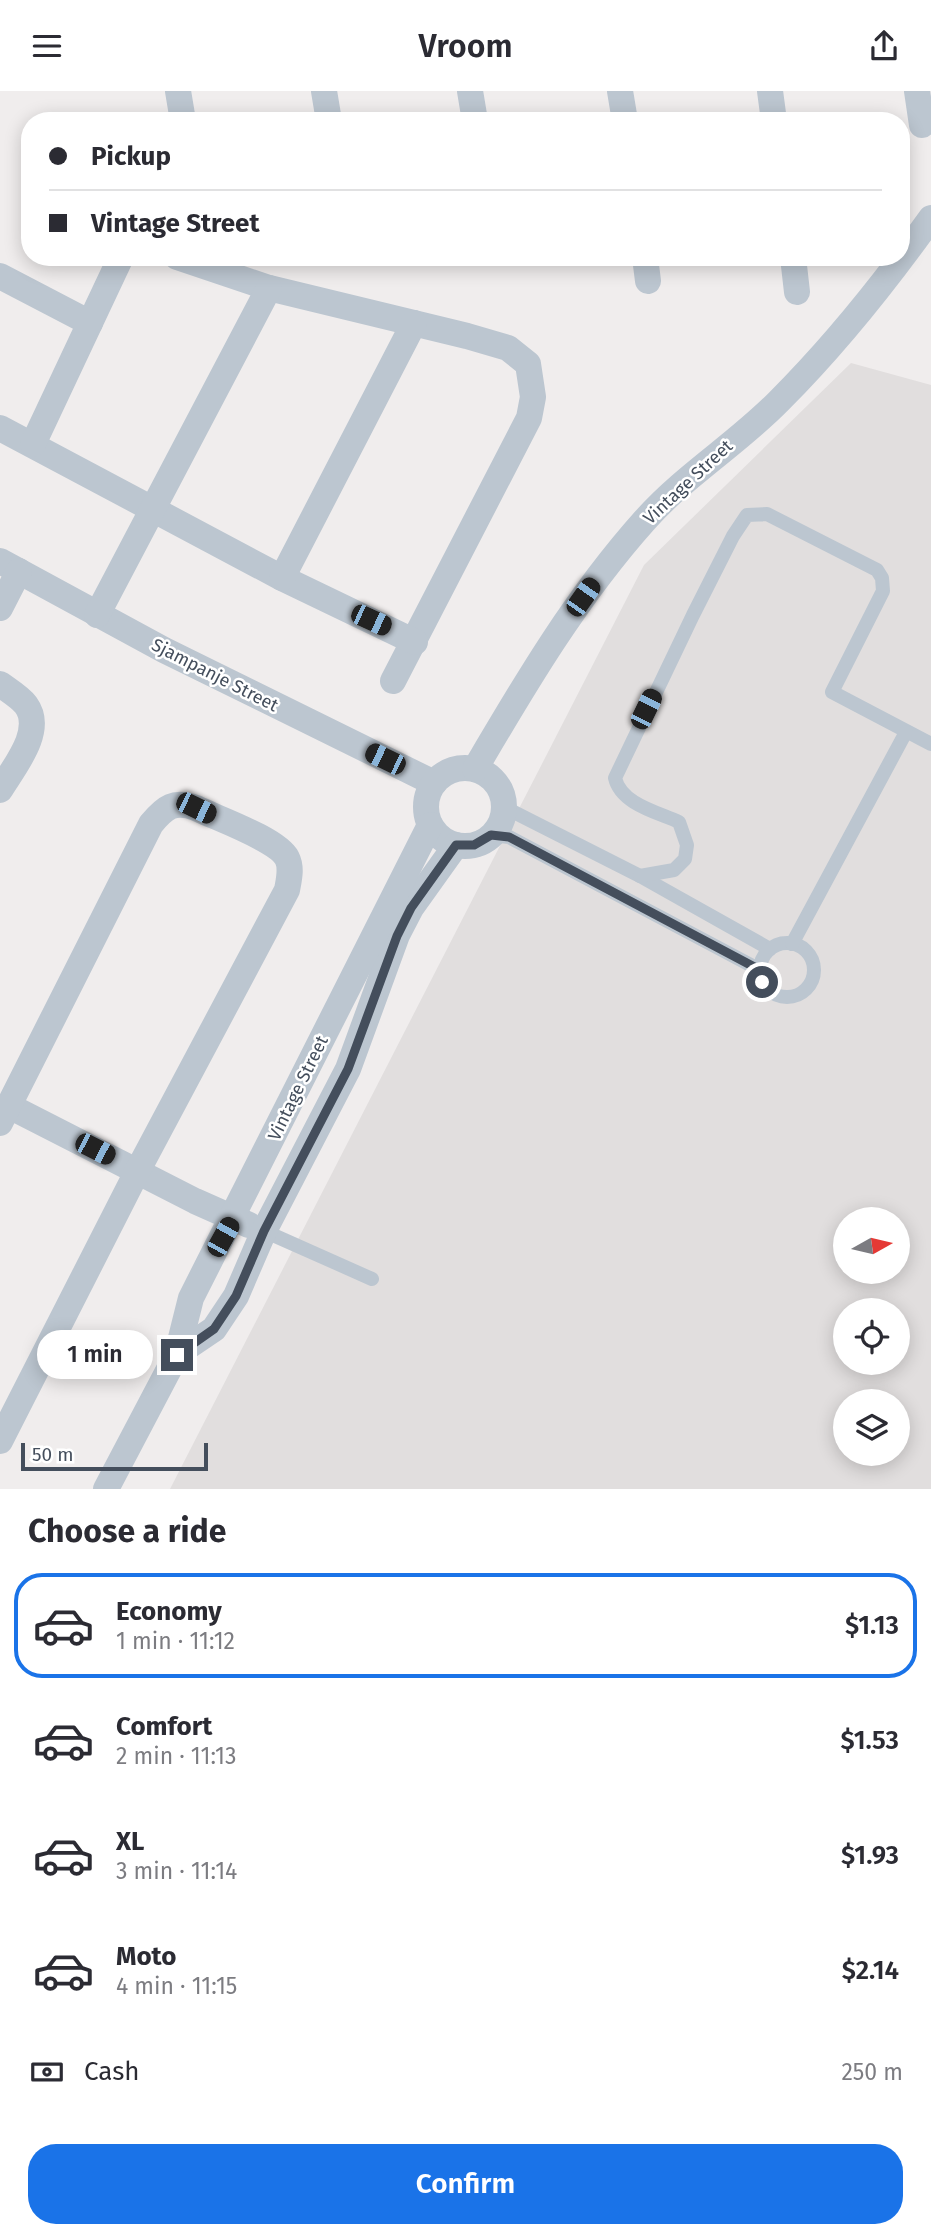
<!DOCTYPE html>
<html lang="en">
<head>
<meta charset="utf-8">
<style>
	:root { --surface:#fff; --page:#f7f7f7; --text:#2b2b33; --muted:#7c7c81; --line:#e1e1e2; --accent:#1a73e8 }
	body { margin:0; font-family:"Fira Sans",sans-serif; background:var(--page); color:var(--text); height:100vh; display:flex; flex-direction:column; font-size:26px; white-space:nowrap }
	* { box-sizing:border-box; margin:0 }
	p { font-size:23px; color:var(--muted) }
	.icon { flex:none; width:38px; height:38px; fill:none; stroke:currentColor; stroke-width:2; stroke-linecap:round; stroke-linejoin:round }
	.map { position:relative; height:1398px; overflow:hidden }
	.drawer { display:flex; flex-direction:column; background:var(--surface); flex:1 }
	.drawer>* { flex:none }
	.top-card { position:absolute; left:21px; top:21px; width:889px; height:154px; border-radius:28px; box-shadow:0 4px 18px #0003; display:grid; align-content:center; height:154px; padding:0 28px; background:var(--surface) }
	.needle { width:46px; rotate:82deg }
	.buttons { position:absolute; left:833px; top:1116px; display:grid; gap:14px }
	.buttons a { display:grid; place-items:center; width:77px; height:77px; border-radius:50%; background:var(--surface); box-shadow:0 4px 18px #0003; font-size:35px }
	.scale { position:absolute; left:21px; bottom:18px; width:187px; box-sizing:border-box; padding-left:7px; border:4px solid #444e5c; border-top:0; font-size:19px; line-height:24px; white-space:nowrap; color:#444e5c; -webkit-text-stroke:5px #fff; paint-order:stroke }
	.end { position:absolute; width:32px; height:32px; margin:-16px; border:9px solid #444e5c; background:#fff; box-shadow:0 0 0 4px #fff }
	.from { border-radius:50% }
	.bubble { position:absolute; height:49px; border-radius:24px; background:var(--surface); box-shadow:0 4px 18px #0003; font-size:23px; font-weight:600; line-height:49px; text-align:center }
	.car { position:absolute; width:21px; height:42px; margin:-21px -10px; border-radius:9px; box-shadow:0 0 5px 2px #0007; background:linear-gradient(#222 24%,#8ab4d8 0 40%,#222 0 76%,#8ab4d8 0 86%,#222 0) }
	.top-card b { display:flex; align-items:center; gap:24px; height:66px; font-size:26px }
	.top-card b+b { border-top:2px solid var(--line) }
	.top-card i { width:18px; height:18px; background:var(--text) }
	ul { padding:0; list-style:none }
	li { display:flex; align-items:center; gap:21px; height:105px; margin:0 14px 10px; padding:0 14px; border:4px solid transparent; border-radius:28px }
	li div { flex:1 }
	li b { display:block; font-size:26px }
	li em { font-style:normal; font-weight:600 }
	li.active { border-color:var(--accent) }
	li>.icon { width:63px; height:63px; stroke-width:1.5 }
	h2 { padding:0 28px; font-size:32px; line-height:84px }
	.pay { display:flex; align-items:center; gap:18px; height:77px; padding:0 28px; font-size:26px }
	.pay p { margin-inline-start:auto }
	.cta { display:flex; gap:14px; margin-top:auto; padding:14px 28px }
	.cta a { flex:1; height:80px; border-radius:28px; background:var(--accent); color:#fff; font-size:28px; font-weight:600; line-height:80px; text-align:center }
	header { display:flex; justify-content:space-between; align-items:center; height:91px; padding:0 28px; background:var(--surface); font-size:32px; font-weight:600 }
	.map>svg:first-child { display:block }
	.education { fill:#e1dede; fill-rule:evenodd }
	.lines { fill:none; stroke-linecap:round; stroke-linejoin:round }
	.lane { stroke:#bcc6d0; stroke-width:14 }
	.street { stroke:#bcc6d0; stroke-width:26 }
	.route { stroke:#444e5c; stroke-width:9 }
	.labels { text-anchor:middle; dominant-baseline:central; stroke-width:5; stroke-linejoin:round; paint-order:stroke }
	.street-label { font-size:18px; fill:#444e5c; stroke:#fff }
</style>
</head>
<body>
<header><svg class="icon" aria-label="menu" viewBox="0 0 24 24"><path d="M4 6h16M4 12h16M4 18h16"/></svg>Vroom<svg class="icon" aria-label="share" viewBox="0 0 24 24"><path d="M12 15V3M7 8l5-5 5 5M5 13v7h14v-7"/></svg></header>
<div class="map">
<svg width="931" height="1398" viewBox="0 0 931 1398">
	<rect width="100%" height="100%" fill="#f0eded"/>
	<path class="education" d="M 851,272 L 931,294 L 931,1398 L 170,1398 L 644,474 ZM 845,1129 L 898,1129 L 898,1181 L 845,1181 ZM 845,1220 L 898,1220 L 898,1272 L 845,1272 ZM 845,1311 L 898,1311 L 898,1363 L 845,1363 Z"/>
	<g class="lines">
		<g class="lane">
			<path d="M 504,716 L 640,785 L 770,858"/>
			<path d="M 491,744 L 509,746 L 760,879"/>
			<path d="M 640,785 L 674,779 L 685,768 L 687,754 L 679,731 C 657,721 621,713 615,687 L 693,524 L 733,445 L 747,424 L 767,423 L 877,479 L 882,487 L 883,500 L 832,601 L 931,653"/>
			<circle cx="787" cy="879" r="27"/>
			<path d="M 792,853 L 906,641"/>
			<path d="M 264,1140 L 372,1188"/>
		</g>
		<g class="street">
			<path d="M 178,0 L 183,30"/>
			<path d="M 324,0 L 329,30"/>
			<path d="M 470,0 L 475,30"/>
			<path d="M 620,0 L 625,30"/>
			<path d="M 770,0 L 774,30"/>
			<path d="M 917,0 L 922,34"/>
			<path d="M 177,166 L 269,197 L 467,245 L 508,257 L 528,273 L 533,306 L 529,327 L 393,590"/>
			<path d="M 645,166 L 648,190"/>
			<path d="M 793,166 L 797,201"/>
			<path d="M 0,185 L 90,232"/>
			<path d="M 0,337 L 282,487 L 415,551"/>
			<path d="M 33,353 L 121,166"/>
			<path d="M 0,470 L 164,559 L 434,692"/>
			<path d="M 282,487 L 414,232"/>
			<path d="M 0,517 L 19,480"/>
			<path d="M 97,524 L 269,197"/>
			<path d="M 0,593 C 8,599 20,606 26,614 C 45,640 13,677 0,699"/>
			<circle cx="465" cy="716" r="39"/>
			<path d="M 475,678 C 526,591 577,505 645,429 C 685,384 737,353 779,310 C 833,256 886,190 931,127"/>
			<path d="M 9,1015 L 195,1110 L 249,1134"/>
			<path d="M 0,1032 L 151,733 C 165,716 174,709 196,717 C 216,727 277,748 287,767 C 292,777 289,788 287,799 L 138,1079 L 0,1350"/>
			<path d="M 177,1263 L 214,1238 L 236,1205 L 264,1140 L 348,978 L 397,844 L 411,817 L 456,754"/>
			<path d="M 106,1398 L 177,1263 L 191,1207 L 430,734"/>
		</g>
	</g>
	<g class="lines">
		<path class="route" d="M 177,1264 L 214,1238 L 236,1205 L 264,1140 L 348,978 L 397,845 L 411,817 L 456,754 L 474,754 L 491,744 L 509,746 L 760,879 L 762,891"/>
	</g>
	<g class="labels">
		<g class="street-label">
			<text transform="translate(688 391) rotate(-43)">Vintage Street</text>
			<text transform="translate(215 584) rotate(27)">Sjampanje Street</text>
			<text transform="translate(298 997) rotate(-64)">Vintage Street</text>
		</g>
	</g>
</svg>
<div class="buttons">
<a><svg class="needle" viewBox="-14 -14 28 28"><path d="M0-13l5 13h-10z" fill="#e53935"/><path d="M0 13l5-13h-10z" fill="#7c7c81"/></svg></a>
<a><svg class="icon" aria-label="locate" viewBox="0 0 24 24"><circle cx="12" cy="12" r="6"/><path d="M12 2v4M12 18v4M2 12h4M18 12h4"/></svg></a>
<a><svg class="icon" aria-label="layers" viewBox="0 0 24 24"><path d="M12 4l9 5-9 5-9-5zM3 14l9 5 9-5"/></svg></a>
</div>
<div class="scale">50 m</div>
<i class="end from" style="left:762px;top:891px"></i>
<i class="end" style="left:177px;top:1264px"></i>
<div class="bubble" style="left:37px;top:1239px;width:116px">1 min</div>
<i class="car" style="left:583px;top:506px;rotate:35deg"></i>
<i class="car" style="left:371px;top:529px;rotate:115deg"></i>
<i class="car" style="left:646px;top:618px;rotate:26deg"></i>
<i class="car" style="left:385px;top:668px;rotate:296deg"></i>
<i class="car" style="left:196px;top:717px;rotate:116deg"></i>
<i class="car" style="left:95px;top:1058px;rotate:117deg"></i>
<i class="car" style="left:223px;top:1146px;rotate:29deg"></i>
<div class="top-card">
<b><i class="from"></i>Pickup</b>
<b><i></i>Vintage Street</b>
</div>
</div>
<section class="drawer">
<h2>Choose a ride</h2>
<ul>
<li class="active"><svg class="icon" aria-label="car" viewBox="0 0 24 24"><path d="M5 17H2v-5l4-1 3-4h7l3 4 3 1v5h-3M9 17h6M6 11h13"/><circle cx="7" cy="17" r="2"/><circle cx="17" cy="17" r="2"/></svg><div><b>Economy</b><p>1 min · 11:12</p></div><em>$1.13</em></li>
<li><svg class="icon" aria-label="car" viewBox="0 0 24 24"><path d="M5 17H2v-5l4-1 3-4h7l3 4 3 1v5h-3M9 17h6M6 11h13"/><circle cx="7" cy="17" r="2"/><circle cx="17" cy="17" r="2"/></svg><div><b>Comfort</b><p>2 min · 11:13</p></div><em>$1.53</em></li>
<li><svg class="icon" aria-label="car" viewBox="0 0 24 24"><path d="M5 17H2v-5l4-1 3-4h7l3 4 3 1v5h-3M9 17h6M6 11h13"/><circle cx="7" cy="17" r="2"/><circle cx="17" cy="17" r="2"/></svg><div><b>XL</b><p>3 min · 11:14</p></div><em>$1.93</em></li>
<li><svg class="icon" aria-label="car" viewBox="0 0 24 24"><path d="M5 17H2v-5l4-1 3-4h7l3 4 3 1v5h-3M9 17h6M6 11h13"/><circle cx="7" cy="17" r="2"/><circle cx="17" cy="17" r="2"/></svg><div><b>Moto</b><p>4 min · 11:15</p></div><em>$2.14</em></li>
</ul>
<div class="pay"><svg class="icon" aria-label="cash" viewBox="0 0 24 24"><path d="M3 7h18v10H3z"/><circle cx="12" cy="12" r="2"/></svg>Cash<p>250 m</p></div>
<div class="cta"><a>Confirm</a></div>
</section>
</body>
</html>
